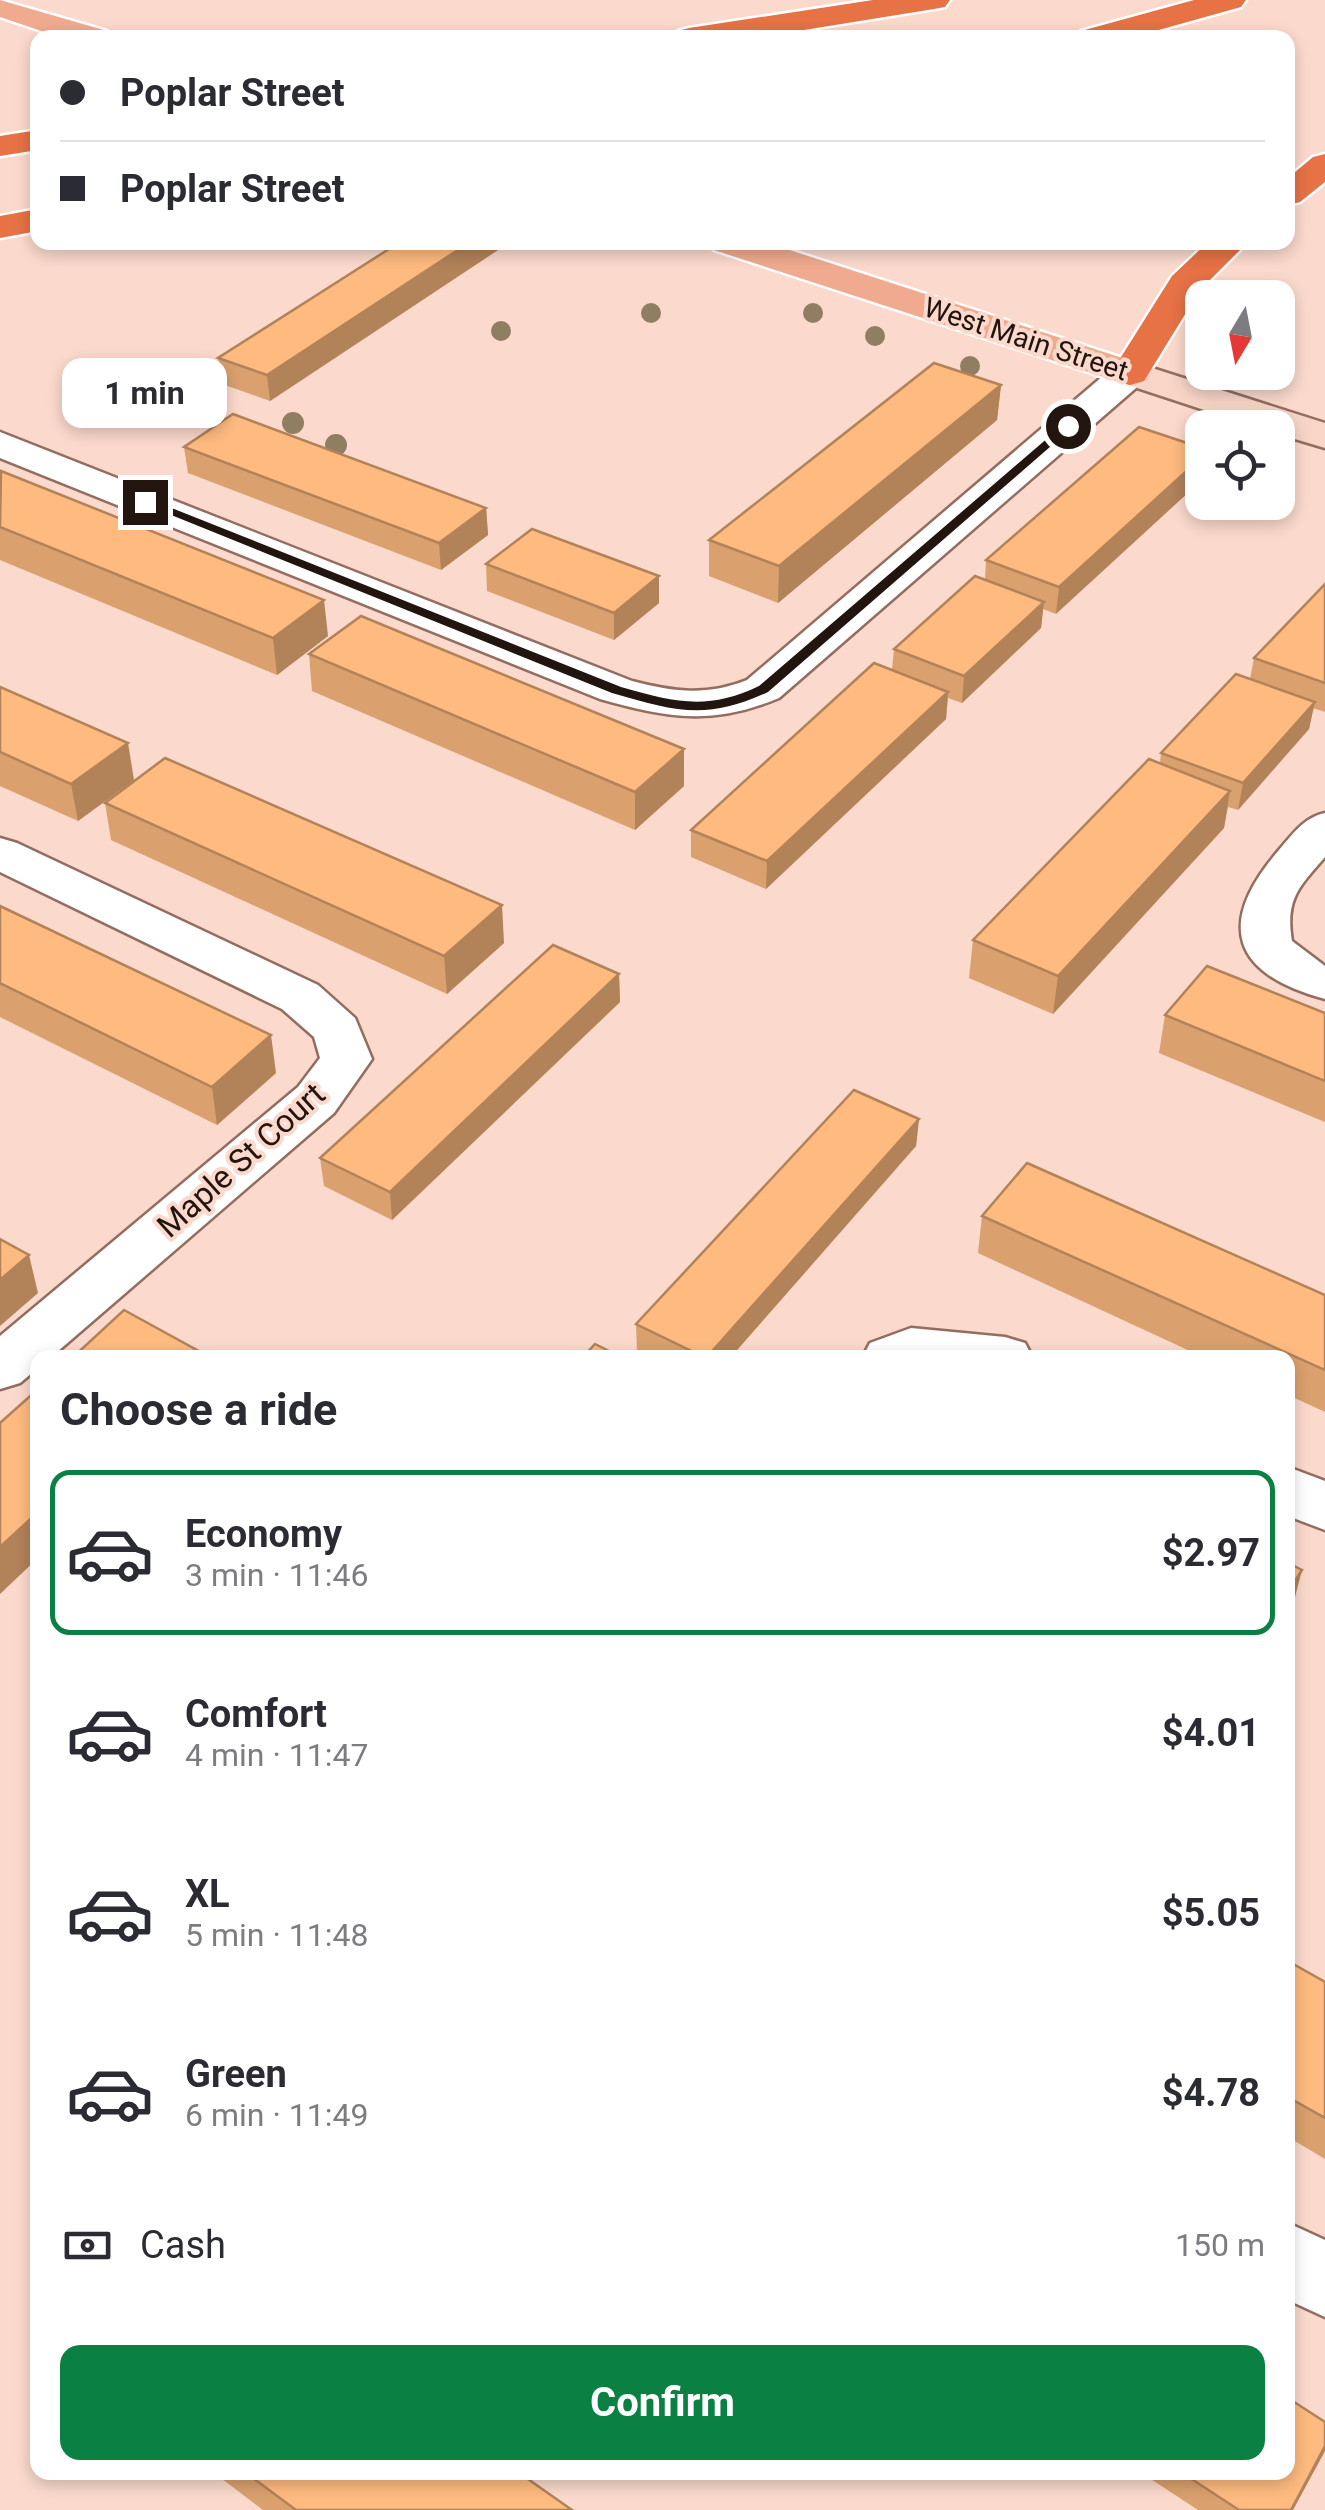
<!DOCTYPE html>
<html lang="en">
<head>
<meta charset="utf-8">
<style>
	:root { --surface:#fff; --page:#f7f7f7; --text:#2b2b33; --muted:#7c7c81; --line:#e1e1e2; --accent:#0b8043 }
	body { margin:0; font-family:Roboto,sans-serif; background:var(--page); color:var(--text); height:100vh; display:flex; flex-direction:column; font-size:38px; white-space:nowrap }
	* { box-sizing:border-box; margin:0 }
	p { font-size:32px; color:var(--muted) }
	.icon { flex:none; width:55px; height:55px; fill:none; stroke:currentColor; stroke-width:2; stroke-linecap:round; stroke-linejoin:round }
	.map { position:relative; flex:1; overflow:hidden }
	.drawer { position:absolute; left:30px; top:1350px; width:1265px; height:1130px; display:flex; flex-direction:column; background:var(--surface); border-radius:20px; box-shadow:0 5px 15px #0003 }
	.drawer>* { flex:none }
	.banner { position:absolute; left:30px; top:30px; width:1265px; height:220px; border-radius:20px; box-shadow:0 5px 15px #0003; display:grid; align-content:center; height:220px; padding:0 30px; background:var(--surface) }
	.needle { width:65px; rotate:190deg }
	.controls { position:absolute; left:1185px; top:280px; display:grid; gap:20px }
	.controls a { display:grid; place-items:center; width:110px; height:110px; border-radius:20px; background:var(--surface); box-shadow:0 5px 15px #0003; font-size:50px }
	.end { position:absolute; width:45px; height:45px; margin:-22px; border:12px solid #22140e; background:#fff; box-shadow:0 0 0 5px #fff }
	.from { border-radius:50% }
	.bubble { position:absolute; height:70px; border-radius:20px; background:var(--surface); box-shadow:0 5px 15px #0003; font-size:32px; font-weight:700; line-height:70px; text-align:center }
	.banner b { display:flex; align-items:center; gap:35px; height:95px; font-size:38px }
	.banner b+b { border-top:2px solid var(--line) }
	.banner i { width:25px; height:25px; background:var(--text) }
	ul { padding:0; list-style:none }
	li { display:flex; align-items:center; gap:30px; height:165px; margin:0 20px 15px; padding:0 10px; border:5px solid transparent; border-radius:20px }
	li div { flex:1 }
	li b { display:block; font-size:38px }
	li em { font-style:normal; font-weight:700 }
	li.selected { border-color:var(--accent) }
	li>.icon { width:90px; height:90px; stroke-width:1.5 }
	h2 { padding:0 30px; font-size:45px; line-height:120px }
	.pay { display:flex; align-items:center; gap:25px; height:110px; padding:0 30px; font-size:38px }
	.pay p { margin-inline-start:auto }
	.primary-button { display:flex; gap:20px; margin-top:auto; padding:20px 30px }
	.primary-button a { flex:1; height:115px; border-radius:20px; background:var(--accent); color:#fff; font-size:40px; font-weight:700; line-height:115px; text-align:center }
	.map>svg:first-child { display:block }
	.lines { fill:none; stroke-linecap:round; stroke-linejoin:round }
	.street-casing { stroke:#936e60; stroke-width:5 }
	.secondary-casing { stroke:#936e60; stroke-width:5 }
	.primary-casing { stroke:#fff; stroke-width:5 }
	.highway-casing { stroke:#fff; stroke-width:5 }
	.street { fill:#fff; fill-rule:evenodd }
	.secondary { fill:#f8d5c7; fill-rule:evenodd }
	.primary { fill:#f0aa8f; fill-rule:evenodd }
	.highway { fill:#e67245; fill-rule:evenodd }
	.tree { fill:#907e63 }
	.wall { fill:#daa06d }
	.shaded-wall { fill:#b28259 }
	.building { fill:#feba7f; stroke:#b28259; stroke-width:2.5 }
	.route { fill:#22140e }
	.labels { text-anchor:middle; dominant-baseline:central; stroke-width:8; stroke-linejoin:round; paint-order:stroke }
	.far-street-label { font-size:28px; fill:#22140e; stroke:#fbd9cc }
	.street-label { font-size:32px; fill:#22140e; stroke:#fbd9cc }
</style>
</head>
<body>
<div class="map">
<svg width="1325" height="2510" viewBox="0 0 1325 2510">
	<rect width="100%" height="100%" fill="#fbd9cc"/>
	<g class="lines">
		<defs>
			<g id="street">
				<path d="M 1130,361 L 1144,365 L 1149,373 L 1144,381 L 779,698 C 712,726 668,718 600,699 L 0,458 L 0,432 L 632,681 C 673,692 707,696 747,680 L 1116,365 Z"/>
				<path d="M 1325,813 L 1325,857 C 1299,887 1285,899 1292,941 L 1325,966 L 1325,999 C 1232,974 1215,924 1279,850 C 1293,834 1303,818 1325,813 Z"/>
				<path d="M 0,838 L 17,843 L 318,985 L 355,1018 L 372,1059 L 334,1113 L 50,1358 L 38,1358 L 38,1368 L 20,1383 L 0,1389 L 0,1336 L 298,1087 L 320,1058 L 314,1037 L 282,1009 L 0,872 Z"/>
				<path d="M 911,1328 L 1005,1337 L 1025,1343 L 1033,1358 L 862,1358 L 870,1343 Z"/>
				<path d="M 1288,1467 L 1325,1481 L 1325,1530 L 1288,1516 Z"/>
				<path d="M 1288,2223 L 1325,2240 L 1325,2317 L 1288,2300 Z"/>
			</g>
			<path id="secondary" d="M 1130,361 L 1325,423 L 1325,448 L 1278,434 L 1278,428 L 1259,428 L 1116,381 L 1111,373 L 1116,365 Z"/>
			<g id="primary">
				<path d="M 0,0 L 107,31 L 112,38 L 62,38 L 0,17 Z"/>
				<path d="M 709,242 L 765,242 L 1144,365 L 1149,373 L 1144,381 L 1130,385 L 1116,381 L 714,250 Z"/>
			</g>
			<g id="highway">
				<path d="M 873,0 L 950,0 L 945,7 L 934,9 L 754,38 L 673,38 L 678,31 L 689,28 Z"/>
				<path d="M 1194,0 L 1246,0 L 1241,7 L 1130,38 L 1076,38 L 1081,31 Z"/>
				<path d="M 38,130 L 38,150 L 0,156 L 0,136 Z"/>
				<path d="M 1325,154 L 1325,182 L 1300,202 L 1288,205 L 1288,178 L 1313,157 Z"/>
				<path d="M 38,209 L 38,231 L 0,238 L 0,216 Z"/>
				<path d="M 1208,242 L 1248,242 L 1200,290 L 1144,381 L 1130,385 L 1116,381 L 1111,373 L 1172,276 Z"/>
			</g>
		</defs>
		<use href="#street" class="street-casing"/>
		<use href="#secondary" class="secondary-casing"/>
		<use href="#primary" class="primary-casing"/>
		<use href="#highway" class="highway-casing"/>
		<use href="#street" class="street"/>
		<use href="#secondary" class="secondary"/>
		<use href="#primary" class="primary"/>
		<use href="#highway" class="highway"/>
	</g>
	<g class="tree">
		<circle cx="651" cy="313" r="10"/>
		<circle cx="813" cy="313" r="10"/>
		<circle cx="501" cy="331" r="10"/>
		<circle cx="875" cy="336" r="10"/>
		<circle cx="970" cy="366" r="10"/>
		<circle cx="293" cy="423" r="11"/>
		<circle cx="336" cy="445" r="11"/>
	</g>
	<g class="wall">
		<path d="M 504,246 L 270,401 L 222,384 L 218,358 Z"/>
		<path d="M 1001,385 L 997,420 L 778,603 L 709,576 L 709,540 Z"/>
		<path d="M 1139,427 L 1056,614 L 1043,609 L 1041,628 L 962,703 L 948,698 L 946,719 L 766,889 L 691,857 L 691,830 L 892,670 L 894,649 L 985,580 L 986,560 Z"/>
		<path d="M 184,447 L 486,508 L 488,535 L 441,570 L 188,473 Z"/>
		<path d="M 0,472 L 328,636 L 277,675 L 0,560 Z"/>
		<path d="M 486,564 L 659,603 L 614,640 L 487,591 Z"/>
		<path d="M 1325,584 L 1325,712 L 1313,708 L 1309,729 L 1238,810 L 1228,807 L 1224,828 L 1053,1014 L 969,978 L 973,940 L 1160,763 L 1161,753 L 1250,679 L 1254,658 Z"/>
		<path d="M 309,654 L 684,749 L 684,786 L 635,830 L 312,691 Z"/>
		<path d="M 0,687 L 134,780 L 78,821 L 0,786 Z"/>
		<path d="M 105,803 L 504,943 L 447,994 L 111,840 Z"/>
		<path d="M 0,906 L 276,1073 L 217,1125 L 0,1017 Z"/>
		<path d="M 619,974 L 620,1002 L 392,1220 L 324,1186 L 320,1158 Z"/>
		<path d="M 1325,1013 L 1325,1122 L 1159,1053 L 1165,1015 Z"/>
		<path d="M 919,1119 L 916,1146 L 730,1358 L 648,1358 L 637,1352 L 636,1324 Z"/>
		<path d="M 982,1216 L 1325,1295 L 1325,1412 L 1288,1395 L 1288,1358 L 1205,1358 L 978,1253 Z"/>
		<path d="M 1288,1961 L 1325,1982 L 1325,2159 L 1288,2137 Z"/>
		<path d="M 213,2472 L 518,2472 L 572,2510 L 263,2510 Z"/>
		<path d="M 1140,2472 L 1288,2472 L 1293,2510 L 1198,2510 Z"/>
	</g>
	<g class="shaded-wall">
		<path d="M 470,242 L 504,242 L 504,246 L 270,401 L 267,375 Z"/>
		<path d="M 1001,385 L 997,420 L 778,603 L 779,566 Z"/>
		<path d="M 1202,457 L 1202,480 L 1056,614 L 1059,587 Z"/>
		<path d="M 486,508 L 488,535 L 441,570 L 439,543 Z"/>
		<path d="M 659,576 L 659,603 L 614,640 L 614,613 Z"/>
		<path d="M 324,600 L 328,636 L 277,675 L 273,638 Z"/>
		<path d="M 1044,602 L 1041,628 L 962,703 L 964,676 Z"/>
		<path d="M 948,692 L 946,719 L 766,889 L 767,861 Z"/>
		<path d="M 1315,702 L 1309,729 L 1238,810 L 1243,783 Z"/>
		<path d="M 128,743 L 134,780 L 78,821 L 71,784 Z"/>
		<path d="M 684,749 L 684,786 L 635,830 L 635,792 Z"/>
		<path d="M 1230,791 L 1224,828 L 1053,1014 L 1058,976 Z"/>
		<path d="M 502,905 L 504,943 L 447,994 L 444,956 Z"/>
		<path d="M 619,974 L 620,1002 L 392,1220 L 390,1192 Z"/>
		<path d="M 271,1035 L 276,1073 L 217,1125 L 212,1087 Z"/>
		<path d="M 919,1119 L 916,1146 L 730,1358 L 706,1358 Z"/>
		<path d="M 29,1255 L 38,1293 L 0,1326 L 0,1280 Z"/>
		<path d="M 38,1512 L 38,1558 L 0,1594 L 0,1547 Z"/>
		<path d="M 1302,1570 L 1295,1597 L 1288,1609 L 1288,1592 Z"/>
		<path d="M 1325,2446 L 1325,2451 L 1293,2510 L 1291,2510 Z"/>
	</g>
	<g class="building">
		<path d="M 400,242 L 470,242 L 267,375 L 218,358 Z"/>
		<path d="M 934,363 L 1001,385 L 779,566 L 709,540 Z"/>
		<path d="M 233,414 L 486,508 L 439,543 L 184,447 Z"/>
		<path d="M 1139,427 L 1202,448 L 1202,457 L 1059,587 L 986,560 Z"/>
		<path d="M 1,471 L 324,600 L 273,638 L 0,527 Z"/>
		<path d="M 532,529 L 659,576 L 614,613 L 486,564 Z"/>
		<path d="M 975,576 L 1044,602 L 964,676 L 894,649 Z"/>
		<path d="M 1325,584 L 1325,683 L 1254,658 Z"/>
		<path d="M 361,616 L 684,749 L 635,792 L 309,654 Z"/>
		<path d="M 874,663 L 948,692 L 767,861 L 691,830 Z"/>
		<path d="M 1236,674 L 1315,702 L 1243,783 L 1161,753 Z"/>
		<path d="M 0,687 L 128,743 L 71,784 L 0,752 Z"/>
		<path d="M 165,758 L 502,905 L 444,956 L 105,803 Z"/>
		<path d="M 1149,759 L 1230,791 L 1058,976 L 973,940 Z"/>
		<path d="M 0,906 L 271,1035 L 212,1087 L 0,983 Z"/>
		<path d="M 553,945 L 619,974 L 390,1192 L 320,1158 Z"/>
		<path d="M 1207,966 L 1325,1013 L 1325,1081 L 1165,1015 Z"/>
		<path d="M 854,1090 L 919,1119 L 706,1358 L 636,1324 Z"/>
		<path d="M 1027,1163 L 1325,1295 L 1325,1370 L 982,1216 Z"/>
		<path d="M 0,1239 L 29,1255 L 0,1280 Z"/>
		<path d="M 124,1310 L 204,1354 L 201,1358 L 72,1358 Z"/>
		<path d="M 595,1344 L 623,1358 L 582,1358 Z"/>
		<path d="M 38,1389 L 38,1512 L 0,1547 L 0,1423 Z"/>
		<path d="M 1288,1563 L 1302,1570 L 1288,1592 Z"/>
		<path d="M 1288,1961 L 1325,1982 L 1325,2118 L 1288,2097 Z"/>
		<path d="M 1288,2398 L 1325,2422 L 1325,2446 L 1291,2510 L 1239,2510 L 1181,2472 L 1288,2472 Z"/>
		<path d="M 245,2472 L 518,2472 L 572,2510 L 296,2510 Z"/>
	</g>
	<path class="route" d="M 1064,424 L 1074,426 L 768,692 C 707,721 674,711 612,693 L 139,502 L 149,499 L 621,687 C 674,702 707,711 759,686 Z"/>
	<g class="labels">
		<g class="far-street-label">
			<text transform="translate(1026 339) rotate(18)">West Main Street</text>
		</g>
		<g class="street-label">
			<text transform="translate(241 1160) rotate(-42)">Maple St Court</text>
		</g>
	</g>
</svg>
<div class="controls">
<a><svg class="needle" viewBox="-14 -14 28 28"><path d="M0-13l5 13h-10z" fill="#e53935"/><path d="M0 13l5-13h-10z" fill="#7c7c81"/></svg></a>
<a><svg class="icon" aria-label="locate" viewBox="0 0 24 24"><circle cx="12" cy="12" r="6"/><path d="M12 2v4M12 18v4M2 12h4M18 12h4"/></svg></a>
</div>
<i class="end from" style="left:1068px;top:426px"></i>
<i class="end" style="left:145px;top:502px"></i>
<div class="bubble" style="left:62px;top:358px;width:165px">1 min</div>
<div class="banner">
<b><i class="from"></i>Poplar Street</b>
<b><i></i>Poplar Street</b>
</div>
<section class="drawer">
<h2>Choose a ride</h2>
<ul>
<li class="selected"><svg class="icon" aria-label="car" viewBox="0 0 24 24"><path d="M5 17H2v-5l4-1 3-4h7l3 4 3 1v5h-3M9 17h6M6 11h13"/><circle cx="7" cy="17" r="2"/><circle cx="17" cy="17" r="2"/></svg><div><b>Economy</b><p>3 min · 11:46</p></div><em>$2.97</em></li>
<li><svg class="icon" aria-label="car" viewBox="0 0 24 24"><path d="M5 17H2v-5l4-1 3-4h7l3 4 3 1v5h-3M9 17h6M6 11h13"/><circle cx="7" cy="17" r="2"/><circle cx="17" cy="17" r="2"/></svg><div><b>Comfort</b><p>4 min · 11:47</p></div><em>$4.01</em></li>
<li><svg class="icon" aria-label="car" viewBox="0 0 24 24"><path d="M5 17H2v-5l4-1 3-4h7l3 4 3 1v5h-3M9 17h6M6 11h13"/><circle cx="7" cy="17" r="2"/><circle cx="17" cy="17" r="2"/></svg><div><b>XL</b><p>5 min · 11:48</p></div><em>$5.05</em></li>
<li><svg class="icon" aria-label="car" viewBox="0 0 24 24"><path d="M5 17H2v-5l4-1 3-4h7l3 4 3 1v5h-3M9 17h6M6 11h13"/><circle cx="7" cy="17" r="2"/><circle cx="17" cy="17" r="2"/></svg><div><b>Green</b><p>6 min · 11:49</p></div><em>$4.78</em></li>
</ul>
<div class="pay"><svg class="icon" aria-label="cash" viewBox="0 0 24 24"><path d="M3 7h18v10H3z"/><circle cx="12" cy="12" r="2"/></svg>Cash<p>150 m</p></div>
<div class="primary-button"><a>Confirm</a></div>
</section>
</div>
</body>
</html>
